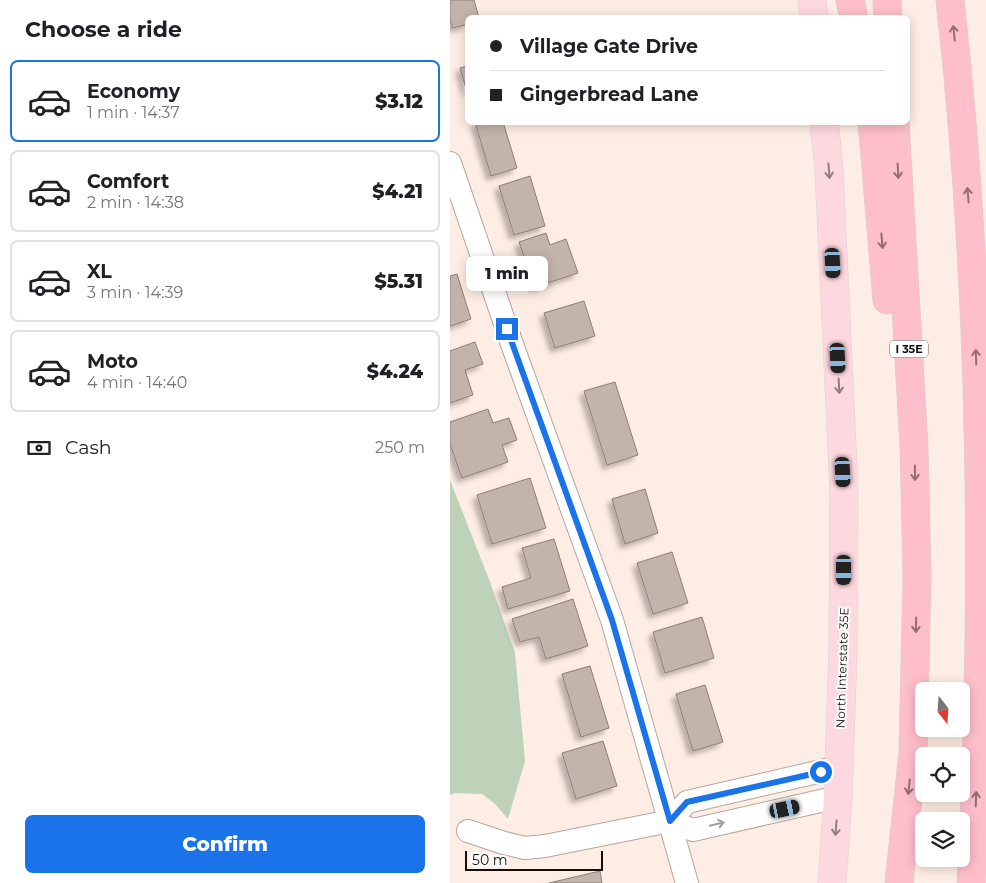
<!DOCTYPE html>
<html lang="en">
<head>
<meta charset="utf-8">
<style>
	:root { --surface:#fff; --page:#f2f2f2; --text:#202124; --muted:#757577; --line:#e0e0e0; --accent:#1a73e8 }
	body { margin:0; font-family:Montserrat,sans-serif; background:var(--page); color:var(--text); height:100vh; display:flex; flex-direction:column; font-size:19px; white-space:nowrap }
	* { box-sizing:border-box; margin:0 }
	p { font-size:16px; color:var(--muted) }
	.icon { flex:none; width:28px; height:28px; fill:none; stroke:currentColor; stroke-width:2; stroke-linecap:round; stroke-linejoin:round }
	.map { position:relative; flex:1; overflow:hidden }
	.side { display:flex; flex-direction:column; background:var(--surface); width:450px }
	.side>* { flex:none }
	.guide { position:absolute; left:15px; top:15px; width:445px; height:110px; border-radius:8px; box-shadow:0 2px 12px #0003; display:grid; align-content:center; height:110px; padding:0 25px; background:var(--surface) }
	.needle { width:32px; rotate:163deg }
	.controls { position:absolute; left:465px; top:682px; display:grid; gap:10px }
	.controls a { display:grid; place-items:center; width:55px; height:55px; border-radius:8px; background:var(--surface); box-shadow:0 2px 12px #0003; font-size:25px }
	.scale { position:absolute; left:15px; bottom:12px; width:138px; box-sizing:border-box; padding-left:5px; border:2px solid #130d0a; border-top:0; font-size:14px; line-height:18px; white-space:nowrap; color:#130d0a; -webkit-text-stroke:4px #fff; paint-order:stroke }
	.end { position:absolute; width:22px; height:22px; margin:-11px; border:6px solid #1a73e8; background:#fff; box-shadow:0 0 0 2px #fff }
	.from { border-radius:50% }
	.bubble { position:absolute; height:35px; border-radius:8px; background:var(--surface); box-shadow:0 2px 12px #0003; font-size:16px; font-weight:800; line-height:35px; text-align:center }
	.car { position:absolute; width:15px; height:30px; margin:-15px -8px; border-radius:6px; box-shadow:0 0 4px 1px #0007; background:linear-gradient(#222 24%,#8ab4d8 0 40%,#222 0 76%,#8ab4d8 0 86%,#222 0) }
	.guide b { display:flex; align-items:center; gap:18px; height:48px; font-size:19px }
	.guide b+b { border-top:1px solid var(--line) }
	.guide i { width:12px; height:12px; background:var(--text) }
	ul { padding:0; list-style:none }
	li { display:flex; align-items:center; gap:15px; height:82px; margin:0 10px 8px; padding:0 15px; border:2px solid var(--line); border-radius:8px }
	li div { flex:1 }
	li b { display:block; font-size:19px }
	li em { font-style:normal; font-weight:800 }
	li.current { border-color:var(--accent) }
	li>.icon { width:45px; height:45px; stroke-width:1.5 }
	h2 { padding:0 25px; font-size:22px; line-height:60px }
	.pay { display:flex; align-items:center; gap:12px; height:55px; padding:0 25px; font-size:19px }
	.pay p { margin-inline-start:auto }
	.cta { display:flex; gap:10px; margin-top:auto; padding:10px 25px }
	.cta a { flex:1; height:58px; border-radius:8px; background:var(--accent); color:#fff; font-size:20px; font-weight:800; line-height:58px; text-align:center }
	main { display:flex; flex:1; min-height:0 }
	.map>svg:first-child { display:block }
	.green { fill:#bdd2b9 }
	.building { fill:#c3b4ab; stroke:#8d7e76; filter:url(#shadow) }
	.lines { fill:none; stroke-linecap:round; stroke-linejoin:round }
	.minor-casing { stroke:#b6a69e; stroke-width:24 }
	.major-casing { stroke:#d5d3d3; stroke-width:29 }
	.highway-casing { stroke:#d5d3d3; stroke-width:29 }
	.minor { stroke:#fff; stroke-width:22 }
	.major { stroke:#fed8df; stroke-width:28 }
	.highway { stroke:#febeca; stroke-width:28 }
	.oneway { stroke:#946e74 }
	.oneway2 { stroke:#947d7f }
	.oneway3 { stroke:#a19e9d }
	.route { stroke:#1a73e8; stroke-width:6 }
	.labels { text-anchor:middle; dominant-baseline:central; stroke-width:4; stroke-linejoin:round; paint-order:stroke }
	.shield { fill:#fff; stroke:#5a5654; stroke-width:1 }
	.shield-label { font-size:11px; font-weight:bold; fill:#130d0a }
	.street-label { font-size:12px; fill:#130d0a; stroke:#fff }
</style>
</head>
<body>
<main>
<section class="side">
<h2>Choose a ride</h2>
<ul>
<li class="current"><svg class="icon" aria-label="car" viewBox="0 0 24 24"><path d="M5 17H2v-5l4-1 3-4h7l3 4 3 1v5h-3M9 17h6M6 11h13"/><circle cx="7" cy="17" r="2"/><circle cx="17" cy="17" r="2"/></svg><div><b>Economy</b><p>1 min · 14:37</p></div><em>$3.12</em></li>
<li><svg class="icon" aria-label="car" viewBox="0 0 24 24"><path d="M5 17H2v-5l4-1 3-4h7l3 4 3 1v5h-3M9 17h6M6 11h13"/><circle cx="7" cy="17" r="2"/><circle cx="17" cy="17" r="2"/></svg><div><b>Comfort</b><p>2 min · 14:38</p></div><em>$4.21</em></li>
<li><svg class="icon" aria-label="car" viewBox="0 0 24 24"><path d="M5 17H2v-5l4-1 3-4h7l3 4 3 1v5h-3M9 17h6M6 11h13"/><circle cx="7" cy="17" r="2"/><circle cx="17" cy="17" r="2"/></svg><div><b>XL</b><p>3 min · 14:39</p></div><em>$5.31</em></li>
<li><svg class="icon" aria-label="car" viewBox="0 0 24 24"><path d="M5 17H2v-5l4-1 3-4h7l3 4 3 1v5h-3M9 17h6M6 11h13"/><circle cx="7" cy="17" r="2"/><circle cx="17" cy="17" r="2"/></svg><div><b>Moto</b><p>4 min · 14:40</p></div><em>$4.24</em></li>
</ul>
<div class="pay"><svg class="icon" aria-label="cash" viewBox="0 0 24 24"><path d="M3 7h18v10H3z"/><circle cx="12" cy="12" r="2"/></svg>Cash<p>250 m</p></div>
<div class="cta"><a>Confirm</a></div>
</section>
<div class="map">
<svg width="536" height="883" viewBox="0 0 536 883">
	<defs>
		<filter id="shadow"><feDropShadow dx="-4.5" dy="4.5" stdDeviation="2.5" flood-color="#0004"/></filter>
	</defs>
	<rect width="100%" height="100%" fill="#feede4"/>
	<path class="green" d="M 0,480 L 40,582 L 65,653 L 75,761 L 58,819 L 45,804 L 32,794 L 5,793 L 0,795 Z"/>
	<g class="building">
		<path d="M 0,0 L 24,0 L 29,18 L 18,18 L 18,24 L 3,28 L 0,20 Z"/>
		<path d="M 18,66 L 18,92 L 17,92 L 10,68 Z"/>
		<path d="M 25,122 L 53,122 L 67,168 L 41,176 Z"/>
		<path d="M 80,176 L 95,226 L 64,235 L 49,186 Z"/>
		<path d="M 96,233 L 100,245 L 116,239 L 128,273 L 85,287 L 69,242 Z"/>
		<path d="M 7,274 L 21,319 L 0,326 L 0,276 Z"/>
		<path d="M 134,301 L 145,336 L 105,348 L 94,313 Z"/>
		<path d="M 25,342 L 33,364 L 15,370 L 23,395 L 0,403 L 0,351 Z"/>
		<path d="M 165,382 L 188,455 L 157,465 L 134,391 Z"/>
		<path d="M 38,409 L 43,423 L 59,418 L 67,440 L 52,445 L 58,462 L 12,478 L 0,444 L 0,422 Z"/>
		<path d="M 80,478 L 96,528 L 42,544 L 27,495 Z"/>
		<path d="M 195,489 L 208,533 L 175,544 L 162,499 Z"/>
		<path d="M 104,539 L 120,591 L 58,609 L 52,587 L 81,578 L 72,548 Z"/>
		<path d="M 222,552 L 238,603 L 203,614 L 187,563 Z"/>
		<path d="M 123,599 L 138,646 L 96,659 L 89,637 L 70,642 L 62,619 Z"/>
		<path d="M 252,617 L 264,658 L 215,673 L 203,632 Z"/>
		<path d="M 140,666 L 159,728 L 131,737 L 112,674 Z"/>
		<path d="M 255,685 L 273,742 L 243,751 L 226,694 Z"/>
		<path d="M 153,741 L 167,786 L 126,799 L 112,753 Z"/>
		<path d="M 150,871 L 152,883 L 99,883 Z"/>
	</g>
	<g class="lines">
		<defs>
			<g id="minor">
				<path d="M 0,163 L 63,347 L 162,620 L 237,883"/>
				<path d="M 220,821 L 237,802 L 389,767"/>
				<path d="M 18,831 L 54,843 L 75,848 L 95,846 L 220,821 L 243,830 L 388,797"/>
			</g>
			<g id="major">
				<path d="M 362,0 L 364,18"/>
				<path d="M 374,122 L 379,169 L 394,491 L 393,650 L 388,797 L 382,883"/>
			</g>
			<g id="highway">
				<path d="M 400,0 L 404,18"/>
				<path d="M 437,0 L 438,18"/>
				<path d="M 500,0 C 533,293 536,589 521,883"/>
				<path d="M 422,122 L 437,300"/>
				<path d="M 445,122 L 464,446 L 467,576 L 463,752 L 449,883"/>
			</g>
		</defs>
		<use href="#minor" class="minor-casing"/>
		<use href="#major" class="major-casing"/>
		<use href="#highway" class="highway-casing"/>
		<use href="#minor" class="minor"/>
		<use href="#major" class="major"/>
		<use href="#highway" class="highway"/>
	</g>
	<defs><path id="oneway-shaft" d="M-6 0H5M1.5-3L5.5 0L1.5 3" fill="none" stroke-width="1.6" stroke-linecap="round" stroke-linejoin="round" transform="scale(1.25)"/></defs>
	<g class="oneway">
		<use href="#oneway-shaft" transform="translate(504 33) rotate(-96)"/>
		<use href="#oneway-shaft" transform="translate(448 171) rotate(87)"/>
		<use href="#oneway-shaft" transform="translate(518 195) rotate(-95)"/>
		<use href="#oneway-shaft" transform="translate(432 241) rotate(85)"/>
		<use href="#oneway-shaft" transform="translate(526 357) rotate(-92)"/>
		<use href="#oneway-shaft" transform="translate(465 473) rotate(89)"/>
		<use href="#oneway-shaft" transform="translate(466 625) rotate(91)"/>
		<use href="#oneway-shaft" transform="translate(459 787) rotate(96)"/>
		<use href="#oneway-shaft" transform="translate(526 799) rotate(-88)"/>
	</g>
	<g class="oneway2">
		<use href="#oneway-shaft" transform="translate(379 171) rotate(86)"/>
		<use href="#oneway-shaft" transform="translate(389 386) rotate(87)"/>
		<use href="#oneway-shaft" transform="translate(386 828) rotate(94)"/>
	</g>
	<use class="oneway3" href="#oneway-shaft" transform="translate(267 824) rotate(-13)"/>
	<g class="lines">
		<path class="route" d="M 57,329 L 162,620 L 220,821 L 237,802 L 371,772"/>
	</g>
	<g class="labels">
		<rect class="shield" x="440" y="340.5" width="38" height="17" rx="4"/>
		<g class="shield-label">
			<text x="459" y="349">I 35E</text>
		</g>
		<g class="street-label">
			<text transform="translate(392 668) rotate(-88)">North Interstate 35E</text>
		</g>
	</g>
</svg>
<div class="controls">
<a><svg class="needle" viewBox="-14 -14 28 28"><path d="M0-13l5 13h-10z" fill="#e53935"/><path d="M0 13l5-13h-10z" fill="#757577"/></svg></a>
<a><svg class="icon" aria-label="locate" viewBox="0 0 24 24"><circle cx="12" cy="12" r="6"/><path d="M12 2v4M12 18v4M2 12h4M18 12h4"/></svg></a>
<a><svg class="icon" aria-label="layers" viewBox="0 0 24 24"><path d="M12 4l9 5-9 5-9-5zM3 14l9 5 9-5"/></svg></a>
</div>
<div class="scale">50 m</div>
<i class="end from" style="left:371px;top:772px"></i>
<i class="end" style="left:57px;top:329px"></i>
<div class="bubble" style="left:16px;top:256px;width:82px">1 min</div>
<i class="car" style="left:383px;top:263px;rotate:177deg"></i>
<i class="car" style="left:388px;top:358px;rotate:177deg"></i>
<i class="car" style="left:393px;top:472px;rotate:177deg"></i>
<i class="car" style="left:394px;top:570px;rotate:180deg"></i>
<i class="car" style="left:335px;top:809px;rotate:78deg"></i>
<div class="guide">
<b><i class="from"></i>Village Gate Drive</b>
<b><i></i>Gingerbread Lane</b>
</div>
</div>
</main>
</body>
</html>
